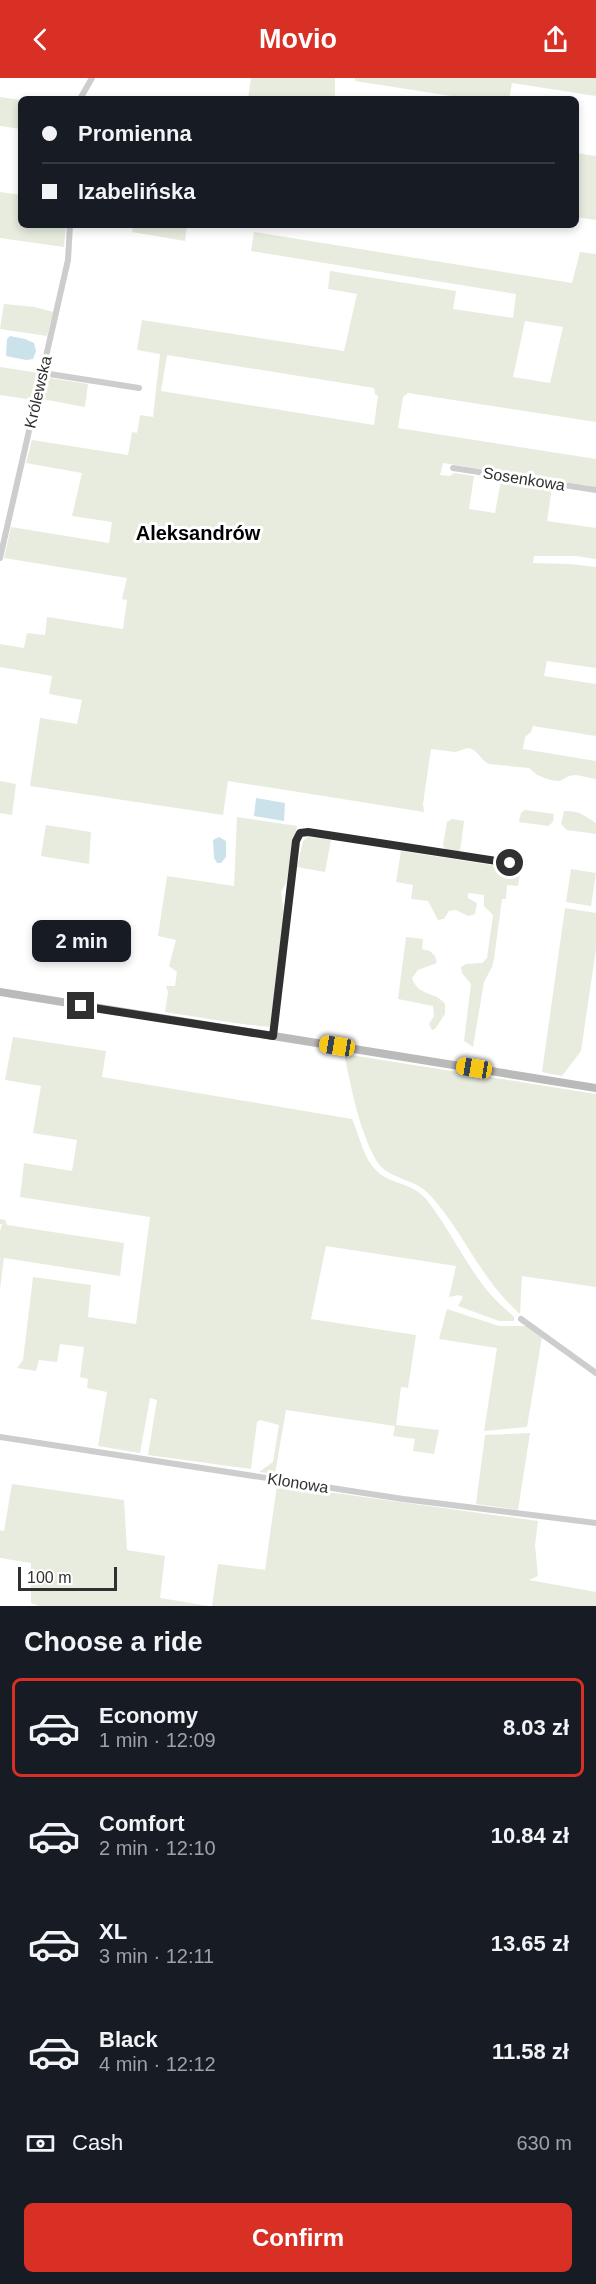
<!DOCTYPE html>
<html lang="en">
<head>
<meta charset="utf-8">
<style>
	:root { --surface:#171b24; --page:#242831; --text:#f1f3f6; --muted:#9ea1a6; --line:#363941; --accent:#d93025 }
	body { margin:0; font-family:Helvetica,sans-serif; background:var(--page); color:var(--text); height:100vh; display:flex; flex-direction:column; font-size:22px; white-space:nowrap }
	* { box-sizing:border-box; margin:0 }
	p { font-size:20px; color:var(--muted) }
	.icon { flex:none; width:33px; height:33px; fill:none; stroke:currentColor; stroke-width:2; stroke-linecap:round; stroke-linejoin:round }
	.map { position:relative; height:1528px; overflow:hidden }
	.sheet { display:flex; flex-direction:column; background:var(--surface); flex:1 }
	.sheet>* { flex:none }
	.banner { position:absolute; left:18px; top:18px; width:561px; height:132px; border-radius:9px; box-shadow:0 3px 9px #0003; display:grid; align-content:center; height:132px; padding:0 24px; background:var(--surface) }
	.scale { position:absolute; left:18px; bottom:15px; width:99px; box-sizing:border-box; padding-left:6px; border:3px solid #303030; border-top:0; font-size:16px; line-height:21px; white-space:nowrap; color:#303030; -webkit-text-stroke:4px #fff; paint-order:stroke }
	.end { position:absolute; width:27px; height:27px; margin:-14px; border:8px solid #303030; background:#fff; box-shadow:0 0 0 3px #fff }
	.from { border-radius:50% }
	.bubble { position:absolute; height:42px; border-radius:9px; background:var(--surface); box-shadow:0 3px 9px #0003; font-size:20px; font-weight:800; line-height:42px; text-align:center }
	.car { position:absolute; width:18px; height:36px; margin:-18px -9px; border-radius:8px; box-shadow:0 0 4px 2px #0007; background:linear-gradient(#f5c518 24%,#345 0 40%,#f5c518 0 76%,#345 0 86%,#f5c518 0) }
	.banner b { display:flex; align-items:center; gap:21px; height:57px; font-size:22px }
	.banner b+b { border-top:2px solid var(--line) }
	.banner i { width:15px; height:15px; background:var(--text) }
	ul { padding:0; list-style:none }
	li { display:flex; align-items:center; gap:18px; height:99px; margin:0 12px 9px; padding:0 12px; border:3px solid transparent; border-radius:9px }
	li div { flex:1 }
	li b { display:block; font-size:22px }
	li em { font-style:normal; font-weight:800 }
	li.active { border-color:var(--accent) }
	li>.icon { width:54px; height:54px; stroke-width:1.5 }
	h2 { padding:0 24px; font-size:27px; line-height:72px }
	.pay { display:flex; align-items:center; gap:15px; height:66px; padding:0 24px; font-size:22px }
	.pay p { margin-inline-start:auto }
	.action { display:flex; gap:12px; margin-top:auto; padding:12px 24px }
	.action a { flex:1; height:69px; border-radius:9px; background:var(--accent); color:#fff; font-size:24px; font-weight:800; line-height:69px; text-align:center }
	header { display:flex; justify-content:space-between; align-items:center; height:78px; padding:0 24px; background:var(--accent); color:#fff; font-size:27px; font-weight:800 }
	.map>svg:first-child { display:block }
	.green { fill:#e7ecdf; fill-rule:evenodd }
	.water { fill:#cce2eb }
	.lines { fill:none; stroke-linecap:round; stroke-linejoin:round }
	.street { stroke:#cdcdcd; stroke-width:6 }
	.secondary { stroke:#bababa; stroke-width:8 }
	.route { stroke:#303030; stroke-width:8 }
	.labels { text-anchor:middle; dominant-baseline:central; stroke-width:6; stroke-linejoin:round; paint-order:stroke }
	.street-label { font-size:16px; fill:#303030; stroke:#fff }
	.quarter-label { font-size:20px; font-weight:bold; fill:#000; stroke:#fff }
</style>
</head>
<body>
<header><svg class="icon" aria-label="back" viewBox="0 0 24 24"><path d="M15 5l-7 7 7 7"/></svg>Movio<svg class="icon" aria-label="share" viewBox="0 0 24 24"><path d="M12 15V3M7 8l5-5 5 5M5 13v7h14v-7"/></svg></header>
<div class="map">
<svg width="596" height="1528" viewBox="0 0 596 1528">
	<rect width="100%" height="100%" fill="#fff"/>
	<g class="green">
		<path d="M 251,0 L 335,0 L 335,21 L 248,21 Z"/>
		<path d="M 355,0 L 596,0 L 596,18 L 512,5 L 509,21 L 471,21 L 355,3 Z"/>
		<path d="M 0,19 L 21,22 L 21,51 L 0,48 Z"/>
		<path d="M 576,75 L 596,78 L 596,142 L 576,139 Z"/>
		<path d="M 0,114 L 21,117 L 21,147 L 66,147 L 64,169 L 0,160 Z"/>
		<path d="M 133,147 L 187,147 L 185,163 L 132,154 Z"/>
		<path d="M 254,154 L 572,205 L 580,174 L 596,176 L 596,344 L 408,315 L 403,319 L 398,350 L 596,381 L 596,409 L 443,385 L 440,397 L 450,398 L 454,395 L 474,398 L 469,431 L 495,435 L 501,402 L 552,410 L 547,443 L 596,450 L 596,481 L 576,478 L 534,478 L 533,485 L 570,486 L 596,489 L 596,590 L 547,583 L 544,598 L 596,606 L 596,658 L 533,648 L 531,654 L 525,659 L 523,671 L 596,683 L 596,701 L 576,697 L 569,698 L 560,703 L 550,702 L 537,697 L 529,690 L 489,686 C 480,682 479,672 468,670 L 455,674 L 431,671 L 423,726 L 424,734 L 228,703 L 223,737 L 30,708 L 40,640 L 77,646 L 82,622 L 49,616 L 52,598 L 0,589 L 0,566 L 24,570 L 27,555 L 45,557 L 47,539 L 123,551 L 127,522 L 122,521 L 127,500 L 4,480 L 11,449 L 109,465 L 112,444 L 72,438 L 82,395 L 26,385 L 32,362 L 128,377 L 132,354 L 137,355 L 140,337 L 153,339 L 160,276 L 137,272 L 142,242 L 344,273 L 357,216 L 328,211 L 330,193 L 456,213 L 453,231 L 513,240 L 516,216 L 251,173 ZM 525,243 L 563,249 L 550,305 L 513,299 ZM 167,277 L 374,310 L 375,316 L 378,318 L 374,347 L 161,313 Z"/>
		<path d="M 4,226 L 35,229 L 53,234 L 47,258 L 0,251 Z"/>
		<path d="M 0,289 L 39,295 L 33,322 L 0,317 Z"/>
		<path d="M 50,300 L 88,306 L 85,329 L 42,321 L 46,303 Z"/>
		<path d="M 0,703 L 16,706 L 12,737 L 0,735 Z"/>
		<path d="M 525,732 L 554,736 L 553,744 L 548,748 L 519,744 L 521,735 Z"/>
		<path d="M 564,733 C 579,732 585,738 596,745 L 596,756 L 567,752 L 561,746 Z"/>
		<path d="M 237,739 L 297,748 L 286,805 L 281,814 L 284,836 L 270,949 L 235,945 L 165,934 L 168,914 L 166,908 L 175,908 L 177,894 L 169,888 L 176,862 L 158,858 L 167,798 L 234,808 Z"/>
		<path d="M 452,741 L 464,743 L 460,774 L 445,772 L 443,767 L 447,744 Z"/>
		<path d="M 46,747 L 91,754 L 89,786 L 41,778 Z"/>
		<path d="M 308,759 L 331,762 L 325,794 L 297,789 L 303,763 Z"/>
		<path d="M 401,773 L 504,789 L 508,794 L 520,796 L 518,808 L 507,807 L 506,821 L 502,821 L 494,881 L 492,889 L 484,904 L 473,969 L 464,963 L 471,906 L 462,895 L 461,889 L 466,886 L 482,885 L 487,880 L 493,837 L 484,828 L 484,817 L 468,815 L 468,820 L 477,825 L 475,836 L 468,838 L 456,832 L 449,833 L 444,841 L 438,842 L 428,823 L 411,821 L 413,807 L 396,804 Z"/>
		<path d="M 571,791 L 596,795 L 591,828 L 566,824 Z"/>
		<path d="M 565,830 L 596,835 L 596,871 L 581,973 L 562,998 L 542,994 Z"/>
		<path d="M 406,859 L 423,861 L 422,871 L 430,873 L 435,878 L 437,885 L 418,892 L 412,900 C 419,920 435,912 445,926 L 445,936 L 435,951 L 432,952 L 429,946 L 434,938 L 433,928 L 398,921 Z"/>
		<path d="M 13,959 L 106,973 L 102,999 L 352,1041 C 359,1056 363,1079 375,1091 C 387,1106 412,1104 426,1121 C 450,1151 466,1188 491,1217 C 498,1225 507,1232 514,1239 L 514,1243 L 499,1243 L 458,1228 L 463,1219 L 459,1217 L 449,1219 L 456,1188 L 326,1168 L 311,1241 L 416,1257 L 408,1310 L 401,1309 L 396,1347 L 439,1352 L 434,1376 L 413,1373 L 415,1361 L 393,1358 L 395,1348 L 286,1332 L 275,1396 L 259,1394 L 273,1384 L 279,1347 L 260,1342 L 257,1344 L 251,1391 L 148,1377 L 157,1322 L 150,1320 L 140,1375 L 98,1368 L 107,1314 L 87,1310 L 88,1301 L 80,1299 L 84,1269 L 60,1266 L 57,1284 L 39,1282 L 36,1293 L 17,1290 L 23,1282 L 33,1199 L 91,1207 L 88,1239 L 136,1246 L 150,1139 L 20,1119 L 24,1085 L 72,1093 L 77,1062 L 33,1055 L 41,1008 L 5,1002 Z"/>
		<path d="M 344,976 L 596,1016 L 596,1209 L 522,1198 L 520,1236 C 480,1201 464,1154 429,1116 C 414,1100 386,1101 376,1082 C 358,1049 352,1012 344,976 Z"/>
		<path d="M 0,1141 L 5,1142 L 7,1147 L 124,1165 L 120,1198 L 4,1180 L 0,1211 L 0,1153 L 2,1146 L 0,1146 Z"/>
		<path d="M 447,1231 L 499,1248 L 527,1248 L 542,1259 L 527,1349 L 484,1353 L 497,1270 L 439,1261 Z"/>
		<path d="M 530,1355 L 518,1432 L 476,1426 L 485,1357 Z"/>
		<path d="M 12,1406 L 124,1422 L 127,1472 L 165,1478 L 160,1520 L 209,1528 L 39,1528 L 31,1525 L 31,1485 L 0,1480 L 0,1452 L 4,1453 Z"/>
		<path d="M 277,1407 L 538,1443 L 535,1467 L 538,1498 L 529,1502 L 596,1514 L 596,1528 L 212,1528 L 218,1486 L 265,1492 Z"/>
	</g>
	<g class="water">
		<path d="M 10,258 L 25,261 L 34,265 L 36,273 L 33,281 L 26,282 L 6,278 L 7,261 Z"/>
		<path d="M 256,720 L 285,725 L 284,743 L 254,738 Z"/>
		<path d="M 219,759 L 226,763 L 226,779 L 221,785 L 217,785 L 214,780 L 213,762 Z"/>
	</g>
	<g class="lines">
		<g class="street">
			<path d="M 80,21 L 92,0"/>
			<path d="M 43,295 L 139,310"/>
			<path d="M 453,390 L 596,412"/>
			<path d="M 0,480 L 68,182 L 70,147"/>
			<path d="M 273,958 L 296,763 L 300,755 L 307,754 L 510,785"/>
			<path d="M 521,1241 L 596,1295"/>
			<path d="M 0,1359 L 403,1421 L 596,1445"/>
		</g>
		<path class="secondary" d="M 0,914 L 596,1010"/>
	</g>
	<g class="lines">
		<path class="route" d="M 81,928 L 273,958 L 296,763 L 300,755 L 308,754 L 510,785"/>
	</g>
	<g class="labels">
		<g class="street-label">
			<text transform="translate(38 314) rotate(-77)">Królewska</text>
			<text transform="translate(524 401) rotate(9)">Sosenkowa</text>
			<text transform="translate(298 1405) rotate(9)">Klonowa</text>
		</g>
		<g class="quarter-label">
			<text x="198" y="455">Aleksandrów</text>
		</g>
	</g>
</svg>
<div class="scale">100 m</div>
<i class="end from" style="left:510px;top:785px"></i>
<i class="end" style="left:81px;top:928px"></i>
<div class="bubble" style="left:32px;top:842px;width:99px">2 min</div>
<i class="car" style="left:337px;top:968px;rotate:279deg"></i>
<i class="car" style="left:474px;top:990px;rotate:279deg"></i>
<div class="banner">
<b><i class="from"></i>Promienna</b>
<b><i></i>Izabelińska</b>
</div>
</div>
<section class="sheet">
<h2>Choose a ride</h2>
<ul>
<li class="active"><svg class="icon" aria-label="car" viewBox="0 0 24 24"><path d="M5 17H2v-5l4-1 3-4h7l3 4 3 1v5h-3M9 17h6M6 11h13"/><circle cx="7" cy="17" r="2"/><circle cx="17" cy="17" r="2"/></svg><div><b>Economy</b><p>1 min · 12:09</p></div><em>8.03 zł</em></li>
<li><svg class="icon" aria-label="car" viewBox="0 0 24 24"><path d="M5 17H2v-5l4-1 3-4h7l3 4 3 1v5h-3M9 17h6M6 11h13"/><circle cx="7" cy="17" r="2"/><circle cx="17" cy="17" r="2"/></svg><div><b>Comfort</b><p>2 min · 12:10</p></div><em>10.84 zł</em></li>
<li><svg class="icon" aria-label="car" viewBox="0 0 24 24"><path d="M5 17H2v-5l4-1 3-4h7l3 4 3 1v5h-3M9 17h6M6 11h13"/><circle cx="7" cy="17" r="2"/><circle cx="17" cy="17" r="2"/></svg><div><b>XL</b><p>3 min · 12:11</p></div><em>13.65 zł</em></li>
<li><svg class="icon" aria-label="car" viewBox="0 0 24 24"><path d="M5 17H2v-5l4-1 3-4h7l3 4 3 1v5h-3M9 17h6M6 11h13"/><circle cx="7" cy="17" r="2"/><circle cx="17" cy="17" r="2"/></svg><div><b>Black</b><p>4 min · 12:12</p></div><em>11.58 zł</em></li>
</ul>
<div class="pay"><svg class="icon" aria-label="cash" viewBox="0 0 24 24"><path d="M3 7h18v10H3z"/><circle cx="12" cy="12" r="2"/></svg>Cash<p>630 m</p></div>
<div class="action"><a>Confirm</a></div>
</section>
</body>
</html>
